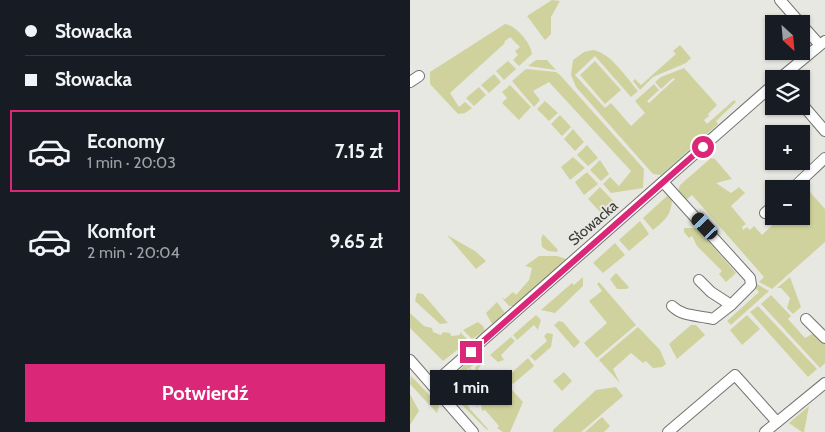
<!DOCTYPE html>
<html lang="pl">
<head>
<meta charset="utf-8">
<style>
	:root { --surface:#171b24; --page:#242831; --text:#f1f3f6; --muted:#9ea1a6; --line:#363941; --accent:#db2777 }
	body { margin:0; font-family:Cabin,sans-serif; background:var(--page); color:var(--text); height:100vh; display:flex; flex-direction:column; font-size:19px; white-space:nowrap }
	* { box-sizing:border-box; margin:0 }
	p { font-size:16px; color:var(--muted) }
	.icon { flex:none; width:28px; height:28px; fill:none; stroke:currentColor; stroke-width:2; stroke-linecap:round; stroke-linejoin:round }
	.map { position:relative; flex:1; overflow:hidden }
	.side { display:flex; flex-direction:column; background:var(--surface); width:410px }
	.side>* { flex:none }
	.banner { display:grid; align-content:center; height:110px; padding:0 25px; background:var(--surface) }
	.needle { width:32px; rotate:154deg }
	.fabs { position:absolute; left:355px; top:15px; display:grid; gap:10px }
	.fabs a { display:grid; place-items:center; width:45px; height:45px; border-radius:0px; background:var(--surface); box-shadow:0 1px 4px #0004; font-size:25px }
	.end { position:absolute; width:22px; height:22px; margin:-11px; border:6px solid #db2777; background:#fff; box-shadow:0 0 0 2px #fff }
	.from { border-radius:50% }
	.bubble { position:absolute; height:35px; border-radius:0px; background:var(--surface); box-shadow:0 1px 4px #0004; font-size:16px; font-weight:700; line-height:35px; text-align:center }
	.car { position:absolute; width:15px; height:30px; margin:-15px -8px; border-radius:6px; box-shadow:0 0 4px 1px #0007; background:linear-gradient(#222 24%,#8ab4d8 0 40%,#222 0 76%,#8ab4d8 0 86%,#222 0) }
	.banner b { display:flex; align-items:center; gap:18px; height:48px; font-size:19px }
	.banner b+b { border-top:1px solid var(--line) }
	.banner i { width:12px; height:12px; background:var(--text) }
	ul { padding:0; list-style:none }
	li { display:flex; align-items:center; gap:15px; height:82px; margin:0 10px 8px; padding:0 15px; border:2px solid transparent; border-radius:0px }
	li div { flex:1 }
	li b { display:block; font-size:19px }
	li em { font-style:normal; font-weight:700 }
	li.active { border-color:var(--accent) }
	li>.icon { width:45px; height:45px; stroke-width:1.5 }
	.action { display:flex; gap:10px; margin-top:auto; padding:10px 25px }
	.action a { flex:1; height:58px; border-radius:0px; background:var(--accent); color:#fff; font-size:20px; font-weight:700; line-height:58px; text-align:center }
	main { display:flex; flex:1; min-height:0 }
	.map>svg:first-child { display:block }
	.green { fill:#d0d29d }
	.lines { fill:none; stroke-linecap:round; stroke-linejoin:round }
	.minor-casing { stroke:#73736f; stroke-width:12 }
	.minor { stroke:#fff; stroke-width:10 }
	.route { stroke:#db2777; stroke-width:6 }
	.labels { text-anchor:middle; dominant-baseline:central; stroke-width:4; stroke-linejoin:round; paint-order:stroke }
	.street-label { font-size:15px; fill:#3b3b39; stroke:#e8e8e3 }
</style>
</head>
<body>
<main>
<section class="side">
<div class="banner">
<b><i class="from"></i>Słowacka</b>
<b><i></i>Słowacka</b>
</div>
<ul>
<li class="active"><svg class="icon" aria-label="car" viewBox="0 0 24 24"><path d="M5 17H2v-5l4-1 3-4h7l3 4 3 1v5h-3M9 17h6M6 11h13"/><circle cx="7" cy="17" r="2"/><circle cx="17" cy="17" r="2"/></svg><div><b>Economy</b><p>1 min · 20:03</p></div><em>7.15 zł</em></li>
<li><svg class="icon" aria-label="car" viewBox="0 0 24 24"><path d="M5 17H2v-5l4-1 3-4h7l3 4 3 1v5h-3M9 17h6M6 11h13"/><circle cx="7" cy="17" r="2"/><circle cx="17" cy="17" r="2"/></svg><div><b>Komfort</b><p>2 min · 20:04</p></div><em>9.65 zł</em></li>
</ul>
<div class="action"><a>Potwierdź</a></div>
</section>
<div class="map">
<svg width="415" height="432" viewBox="0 0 415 432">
	<rect width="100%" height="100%" fill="#e8e8e3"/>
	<g class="green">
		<path d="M 142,0 L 150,1 L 141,17 L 141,34 L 135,40 L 117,16 Z"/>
		<path d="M 95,24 C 106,25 121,43 122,54 L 109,66 L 103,60 L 108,55 L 105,51 L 110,47 L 100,37 L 94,42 L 95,43 L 40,93 L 49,107 L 55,102 L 62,108 L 55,113 L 48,114 L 20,84 L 20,72 Z"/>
		<path d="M 270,45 L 281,58 L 276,63 L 243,77 L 230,90 L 223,81 L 225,79 L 231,85 L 266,54 L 263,51 Z"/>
		<path d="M 183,50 C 201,53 216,77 228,91 L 221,97 L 185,56 L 165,75 L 195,108 L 201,103 L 221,126 L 235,113 L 225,101 L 244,84 L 249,90 L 237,101 L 239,103 L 265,79 L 263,78 L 251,89 L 245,82 L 251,77 L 274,68 L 307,105 L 298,114 L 299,116 L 294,120 L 297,124 L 324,100 L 326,102 L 306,121 L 308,124 L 251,175 L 243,174 L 166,87 L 161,75 L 163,60 L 174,52 Z"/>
		<path d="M 126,60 L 137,60 L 146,70 L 118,66 Z"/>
		<path d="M 98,61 L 106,69 L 94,80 L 86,71 Z"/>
		<path d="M 185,61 L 211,90 L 195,104 L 170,75 Z"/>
		<path d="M 116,69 L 146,72 L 150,75 L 234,169 L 233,188 L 201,193 L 193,184 L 200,177 L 209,186 L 221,171 L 139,82 L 123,91 L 130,100 L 124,107 L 102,81 Z"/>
		<path d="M 84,74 L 91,82 L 79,93 L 71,85 Z"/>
		<path d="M 100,85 L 121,107 L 109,120 L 92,103 L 97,98 L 92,92 Z"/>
		<path d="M 69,87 L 76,95 L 64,106 L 56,98 Z"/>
		<path d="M 135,101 L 148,113 L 139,121 L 127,109 Z"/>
		<path d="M 150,115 L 161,127 L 152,136 L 141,124 Z"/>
		<path d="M 163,129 L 174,142 L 165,151 L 154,139 Z"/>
		<path d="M 177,145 L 188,158 L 178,166 L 167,155 Z"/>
		<path d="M 163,157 L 175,168 L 160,180 L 151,167 Z"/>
		<path d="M 301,158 L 305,159 L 322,179 L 306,183 L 321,193 L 329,187 L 335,193 L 321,206 L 336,224 L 332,227 L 333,230 L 337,227 L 340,230 L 344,226 L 352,235 L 372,216 L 391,216 L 391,200 L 400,192 L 415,209 L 415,242 L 362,289 L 349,282 L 354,277 L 282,195 L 276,200 L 268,191 L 270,185 Z"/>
		<path d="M 190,160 L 199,174 L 191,181 L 180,170 Z"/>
		<path d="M 177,172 L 188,184 L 174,195 L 165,182 Z"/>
		<path d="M 190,187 L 205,203 L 192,214 L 178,199 Z"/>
		<path d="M 257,196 L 262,200 C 261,216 255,220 243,230 L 233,218 Z"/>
		<path d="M 230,221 L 239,234 L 219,251 L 209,240 Z"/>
		<path d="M 274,228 L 287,228 L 326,273 L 316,282 L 309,274 L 312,271 L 287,246 L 282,236 L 279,238 L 274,232 Z"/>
		<path d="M 133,234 L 148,250 L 147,252 L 138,251 L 132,247 L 131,239 Z"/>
		<path d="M 37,235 L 65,251 L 76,261 L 66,269 Z"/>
		<path d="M 205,243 L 215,255 L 193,273 L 183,263 Z"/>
		<path d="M 129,256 L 147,256 L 156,259 L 104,306 L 99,306 L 92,298 L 95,299 L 103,292 L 106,295 L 119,280 L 122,268 L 115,266 Z"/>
		<path d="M 206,273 L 219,287 L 217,289 L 207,289 L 200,279 Z"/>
		<path d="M 173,277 L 173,286 L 145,313 L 131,310 L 162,283 L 164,285 Z"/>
		<path d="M 380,277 L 391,307 L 383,314 L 377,308 L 380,298 L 371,288 L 367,288 Z"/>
		<path d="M 189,282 L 226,325 L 187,358 L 174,343 L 197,323 L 179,301 L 192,291 L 187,284 Z"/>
		<path d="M 347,284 L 359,291 L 321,325 L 317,321 L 349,292 L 344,286 Z"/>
		<path d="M 7,293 L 13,294 L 38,323 L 30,324 L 5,301 Z"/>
		<path d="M 361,295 L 381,316 L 378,319 L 395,338 L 404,333 L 415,341 L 415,363 L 410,368 L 351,304 Z"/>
		<path d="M 87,302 L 95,313 L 82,324 L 76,313 Z"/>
		<path d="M 348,306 L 407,369 L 398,377 L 340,312 Z"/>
		<path d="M 0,313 L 14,326 L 22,328 L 23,332 L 31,335 L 33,332 L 40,333 L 41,336 L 50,335 L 50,332 L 59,341 L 33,361 L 0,328 Z"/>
		<path d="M 126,315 L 131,320 L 128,330 L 124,325 L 107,340 L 103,335 Z"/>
		<path d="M 337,315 L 350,329 L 332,345 L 320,330 Z"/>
		<path d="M 149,321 L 153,322 L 170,342 L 164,348 L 144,325 Z"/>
		<path d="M 68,322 L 73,326 L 75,331 L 62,339 L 53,330 Z"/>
		<path d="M 281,325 L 286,325 L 295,335 L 267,359 L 259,344 Z"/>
		<path d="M 228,327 L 250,350 L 256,364 L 252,367 L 243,368 L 236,361 L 233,363 L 221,353 L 203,369 L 210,383 L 189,360 Z"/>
		<path d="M 137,333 L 143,334 L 141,347 L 125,361 L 120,356 L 137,341 L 134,336 Z"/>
		<path d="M 101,337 L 105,341 L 91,355 L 94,360 L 88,362 L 80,355 Z"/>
		<path d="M 67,355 L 72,359 L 47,377 L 45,375 L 61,358 Z"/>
		<path d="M 118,358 L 124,366 L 103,384 L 97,377 Z"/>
		<path d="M 73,362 L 67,371 L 83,389 L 93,380 L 113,402 L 100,432 L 93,432 L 87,428 L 89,426 L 75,410 L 72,411 L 65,367 Z"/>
		<path d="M 61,368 L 68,408 L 49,378 Z"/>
		<path d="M 154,372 L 162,381 L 152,391 L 143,381 Z"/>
		<path d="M 1,376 L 28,404 L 29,407 L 27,413 L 0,384 Z"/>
		<path d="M 42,381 L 60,409 L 78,429 L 77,430 L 46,399 Z"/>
		<path d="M 206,387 L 213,396 L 171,432 L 143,432 L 143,430 L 186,390 Z"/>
		<path d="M 0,394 L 9,411 L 0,425 Z"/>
		<path d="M 399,406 L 394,432 L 392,432 L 379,423 Z"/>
		<path d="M 192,417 L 200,426 L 194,432 L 175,432 Z"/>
	</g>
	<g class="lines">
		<defs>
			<g id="minor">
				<path d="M 370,0 L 391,24"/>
				<path d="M 391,24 L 409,44"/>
				<path d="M 369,79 L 415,41"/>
				<path d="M 0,82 L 9,76"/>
				<path d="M 391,103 L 415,131"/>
				<path d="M 253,182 L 340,278 L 341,285 L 321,305"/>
				<path d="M 382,189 L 415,158"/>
				<path d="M 355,213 L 364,205"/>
				<path d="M 262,306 C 273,317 288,315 303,319 L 321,305 L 301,292 L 289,280"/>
				<path d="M 396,319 L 415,338"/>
				<path d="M 0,360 L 63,432"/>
				<path d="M 22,385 L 364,84"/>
				<path d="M 258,432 L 325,375 L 367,422"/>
				<path d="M 355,432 L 415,383"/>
			</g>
		</defs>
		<use href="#minor" class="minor-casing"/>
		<use href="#minor" class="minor"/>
	</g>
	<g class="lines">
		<path class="route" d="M 61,352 L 293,147"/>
	</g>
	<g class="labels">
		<g class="street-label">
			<text transform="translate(183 223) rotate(-41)">Słowacka</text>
		</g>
	</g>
</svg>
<div class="fabs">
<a><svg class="needle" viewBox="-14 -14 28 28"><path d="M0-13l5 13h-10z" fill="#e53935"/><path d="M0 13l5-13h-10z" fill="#9ea1a6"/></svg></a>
<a><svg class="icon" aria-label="layers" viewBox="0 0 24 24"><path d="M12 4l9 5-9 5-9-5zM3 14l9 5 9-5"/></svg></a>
<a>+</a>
<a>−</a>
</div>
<i class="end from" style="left:293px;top:147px"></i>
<i class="end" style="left:61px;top:352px"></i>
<div class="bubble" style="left:20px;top:370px;width:82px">1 min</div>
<i class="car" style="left:295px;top:226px;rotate:317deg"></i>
</div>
</main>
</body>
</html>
